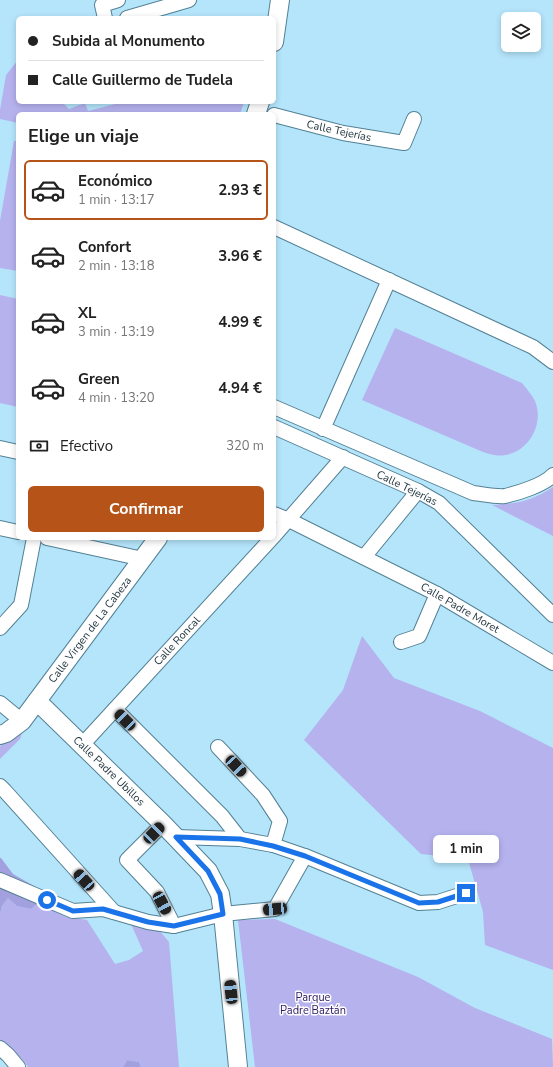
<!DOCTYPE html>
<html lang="es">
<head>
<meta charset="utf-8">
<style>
	:root { --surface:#fff; --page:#f2f2f2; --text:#222; --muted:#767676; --line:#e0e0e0; --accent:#b55318 }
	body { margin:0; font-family:"Nunito Sans",sans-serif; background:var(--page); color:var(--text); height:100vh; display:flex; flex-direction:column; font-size:15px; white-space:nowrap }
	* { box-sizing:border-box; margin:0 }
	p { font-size:13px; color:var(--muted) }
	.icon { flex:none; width:22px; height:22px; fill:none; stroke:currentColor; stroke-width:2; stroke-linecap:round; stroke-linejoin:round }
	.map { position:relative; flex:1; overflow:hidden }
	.drawer { position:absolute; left:16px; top:112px; width:260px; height:428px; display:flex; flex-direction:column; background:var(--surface); border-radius:6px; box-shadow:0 2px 6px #0003 }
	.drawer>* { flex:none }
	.hud { position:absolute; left:16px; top:16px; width:260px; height:88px; border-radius:6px; box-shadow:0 2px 6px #0003; display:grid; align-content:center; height:88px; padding:0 12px; background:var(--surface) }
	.controls { position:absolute; left:501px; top:12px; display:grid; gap:8px }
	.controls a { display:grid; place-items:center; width:40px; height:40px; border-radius:6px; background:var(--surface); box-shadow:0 2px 6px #0003; font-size:20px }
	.end { position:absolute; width:18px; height:18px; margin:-9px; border:5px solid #1a73e8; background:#fff; box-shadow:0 0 0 2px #fff }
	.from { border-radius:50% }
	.bubble { position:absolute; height:28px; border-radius:6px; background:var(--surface); box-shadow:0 2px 6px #0003; font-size:13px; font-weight:700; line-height:28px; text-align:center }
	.car { position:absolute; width:12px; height:24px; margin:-12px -6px; border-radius:5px; box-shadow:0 0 3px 1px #0007; background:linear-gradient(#222 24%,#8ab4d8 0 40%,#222 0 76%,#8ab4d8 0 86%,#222 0) }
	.hud b { display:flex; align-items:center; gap:14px; height:38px; font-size:15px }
	.hud b+b { border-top:1px solid var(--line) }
	.hud i { width:10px; height:10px; background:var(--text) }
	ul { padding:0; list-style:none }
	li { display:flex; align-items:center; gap:12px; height:60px; margin:0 8px 6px; padding:0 4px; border:2px solid transparent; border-radius:6px }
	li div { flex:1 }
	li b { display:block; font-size:15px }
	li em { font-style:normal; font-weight:700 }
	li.active { border-color:var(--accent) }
	li>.icon { width:36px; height:36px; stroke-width:1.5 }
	h2 { padding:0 12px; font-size:18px; line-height:48px }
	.pay { display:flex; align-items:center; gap:10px; height:44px; padding:0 12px; font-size:15px }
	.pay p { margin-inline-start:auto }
	.button { display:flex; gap:8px; margin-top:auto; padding:8px 12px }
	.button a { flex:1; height:46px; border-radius:6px; background:var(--accent); color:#fff; font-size:16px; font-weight:700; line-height:46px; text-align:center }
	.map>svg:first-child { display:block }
	.green { fill:#b5b2ee }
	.forest { fill:#a3a0df }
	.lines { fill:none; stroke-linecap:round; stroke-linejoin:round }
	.minor-casing { stroke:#538194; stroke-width:16 }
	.tertiary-casing { stroke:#538194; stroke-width:20 }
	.minor { stroke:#fff; stroke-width:14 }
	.tertiary { stroke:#fff; stroke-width:18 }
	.route { stroke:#1a73e8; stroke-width:5 }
	.labels { text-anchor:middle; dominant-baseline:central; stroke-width:3; stroke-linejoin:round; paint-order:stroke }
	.street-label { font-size:11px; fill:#22353e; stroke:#fefefe }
	.park-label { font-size:11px; fill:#2a1962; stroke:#fefefe }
</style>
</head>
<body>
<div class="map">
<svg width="553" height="1067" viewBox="0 0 553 1067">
	<rect width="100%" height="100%" fill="#b5e5fb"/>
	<g class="green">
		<path d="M 18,60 L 18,102 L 62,102 L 69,109 L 85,103 L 88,111 L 123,102 L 244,102 L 240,114 L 18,114 L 18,123 L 0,119 L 0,110 L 6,75 Z"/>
		<path d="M 14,141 L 18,141 L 18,271 L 0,268 L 0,221 Z"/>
		<path d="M 0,295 L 18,299 L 18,407 L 0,403 Z"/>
		<path d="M 395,328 L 522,383 C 526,388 532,395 535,401 C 546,428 523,460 494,455 C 488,454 481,451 476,449 L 362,400 Z"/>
		<path d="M 553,487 L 553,536 L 492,505 C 517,504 532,501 553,487 Z"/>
		<path d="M 362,636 L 394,678 L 480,711 L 553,748 L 553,970 L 485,945 L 483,912 L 468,859 L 421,854 L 304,740 L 343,690 Z"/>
		<path d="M 22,733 L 20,739 L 0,759 L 0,746 Z"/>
		<path d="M 8,898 L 17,906 L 31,909 L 38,902 L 66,917 L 87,920 L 115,964 L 129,960 L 143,951 L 131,924 L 159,930 L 169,942 L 179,1067 L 141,1067 L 139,1062 L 127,1060 L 123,1067 L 28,1067 L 22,1059 L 0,1042 L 0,914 L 2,906 Z"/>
		<path d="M 275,919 L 418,977 L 475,1008 L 552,1039 L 553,1067 L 255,1067 L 238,920 Z"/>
	</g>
	<g class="forest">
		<path d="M 0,858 L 1,858 L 13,874 L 48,894 L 31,909 L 17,906 L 8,898 L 2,906 L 0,914 Z"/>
		<path d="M 127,1060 L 139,1062 L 141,1067 L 123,1067 Z"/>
	</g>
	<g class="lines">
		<defs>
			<g id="minor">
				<path d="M 105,18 L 102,5 L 118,0"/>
				<path d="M 127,18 L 189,0"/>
				<path d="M 274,115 L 343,133 L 404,143 L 414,119"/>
				<path d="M 274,227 L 533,347 L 553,362"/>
				<path d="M 274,407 L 473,493 C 483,494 495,497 505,496 C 518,493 544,485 553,475"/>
				<path d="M 274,427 L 418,491 L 439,503 L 553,615"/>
				<path d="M 323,429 L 389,280"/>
				<path d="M 0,448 L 18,452"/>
				<path d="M 274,514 L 289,520 L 437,594 L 553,663"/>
				<path d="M 0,528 L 18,532"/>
				<path d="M 274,536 L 343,457"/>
				<path d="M 47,538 L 143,559"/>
				<path d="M 364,557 L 418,491"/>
				<path d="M 0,628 L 21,605 L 34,538"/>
				<path d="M 401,642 L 419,636 L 437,594"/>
				<path d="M 0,703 L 22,721"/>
				<path d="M 115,709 L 222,816 L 240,839"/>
				<path d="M 82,745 L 272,538"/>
				<path d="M 218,747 L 263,795 L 280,821 L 273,845"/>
				<path d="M 0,786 L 5,791 L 114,912"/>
				<path d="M 163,824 L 127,860 L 157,892 L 174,926"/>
				<path d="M 176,837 L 240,839 L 273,845 L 305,856 L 419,903 L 438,902 L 466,893"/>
				<path d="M 0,880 L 73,911 L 103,909 L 148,922 L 174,926 L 223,914 L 275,909 L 305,856"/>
				<path d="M 0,1048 L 8,1055 L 18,1067"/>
			</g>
			<g id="tertiary">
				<path d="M 274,42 L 280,0"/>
				<path d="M 256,114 L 260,102"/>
				<path d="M 37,701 L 163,824 L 208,871 L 220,894 L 223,914 L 238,1067"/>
				<path d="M 0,735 L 6,733 L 22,721 L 158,538"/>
			</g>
		</defs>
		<use href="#minor" class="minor-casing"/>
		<use href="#tertiary" class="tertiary-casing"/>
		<use href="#minor" class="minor"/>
		<use href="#tertiary" class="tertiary"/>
	</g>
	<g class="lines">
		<path class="route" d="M 47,900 L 73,911 L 103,909 L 148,922 L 174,926 L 223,914 L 220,894 L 208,871 L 176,837 L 240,839 L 273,846 L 305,856 L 419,903 L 438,902 L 466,893"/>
	</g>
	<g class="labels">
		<g class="street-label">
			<text transform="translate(339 131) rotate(12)">Calle Tejerías</text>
			<text transform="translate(407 488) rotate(26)">Calle Tejerías</text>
			<text transform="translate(460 608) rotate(30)">Calle Padre Moret</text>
			<text transform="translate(90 630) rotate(-53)">Calle Virgen de La Cabeza</text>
			<text transform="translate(177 641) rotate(-47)">Calle Roncal</text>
			<text transform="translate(109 771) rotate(44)">Calle Padre Ubillos</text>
		</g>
		<g class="park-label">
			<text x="313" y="997">Parque<tspan x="313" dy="13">Padre Baztán</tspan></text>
		</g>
	</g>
</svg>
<div class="controls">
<a><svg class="icon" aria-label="layers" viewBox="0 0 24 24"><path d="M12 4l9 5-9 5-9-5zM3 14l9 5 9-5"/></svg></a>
</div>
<i class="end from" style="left:47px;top:900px"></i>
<i class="end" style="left:466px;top:893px"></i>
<div class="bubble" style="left:433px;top:835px;width:66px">1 min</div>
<i class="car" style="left:125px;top:720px;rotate:315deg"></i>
<i class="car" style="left:236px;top:766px;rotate:137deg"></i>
<i class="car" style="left:154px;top:833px;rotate:45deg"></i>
<i class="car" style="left:84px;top:880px;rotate:318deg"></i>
<i class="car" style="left:162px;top:903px;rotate:152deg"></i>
<i class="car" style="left:275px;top:909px;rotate:265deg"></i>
<i class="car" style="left:231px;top:992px;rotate:354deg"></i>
<div class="hud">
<b><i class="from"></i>Subida al Monumento</b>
<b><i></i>Calle Guillermo de Tudela</b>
</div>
<section class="drawer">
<h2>Elige un viaje</h2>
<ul>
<li class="active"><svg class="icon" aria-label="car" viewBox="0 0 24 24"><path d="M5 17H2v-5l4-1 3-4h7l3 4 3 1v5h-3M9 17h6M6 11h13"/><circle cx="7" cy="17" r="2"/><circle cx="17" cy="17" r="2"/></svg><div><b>Económico</b><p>1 min · 13:17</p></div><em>2.93 €</em></li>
<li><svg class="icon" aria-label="car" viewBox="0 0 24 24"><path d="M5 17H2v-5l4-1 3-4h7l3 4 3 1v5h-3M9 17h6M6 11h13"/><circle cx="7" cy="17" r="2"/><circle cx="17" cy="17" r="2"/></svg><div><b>Confort</b><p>2 min · 13:18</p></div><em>3.96 €</em></li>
<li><svg class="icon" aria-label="car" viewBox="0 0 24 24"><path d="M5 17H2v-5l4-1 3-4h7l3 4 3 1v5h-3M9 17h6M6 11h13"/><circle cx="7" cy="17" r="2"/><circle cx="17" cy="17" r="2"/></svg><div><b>XL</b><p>3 min · 13:19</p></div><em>4.99 €</em></li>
<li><svg class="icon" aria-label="car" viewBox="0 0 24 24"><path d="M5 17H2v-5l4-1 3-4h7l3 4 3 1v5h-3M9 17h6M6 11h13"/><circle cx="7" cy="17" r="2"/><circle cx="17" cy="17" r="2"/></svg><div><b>Green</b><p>4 min · 13:20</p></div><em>4.94 €</em></li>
</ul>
<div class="pay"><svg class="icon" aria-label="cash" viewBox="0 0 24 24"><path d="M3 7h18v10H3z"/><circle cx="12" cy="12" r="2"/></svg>Efectivo<p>320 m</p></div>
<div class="button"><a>Confirmar</a></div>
</section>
</div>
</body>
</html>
